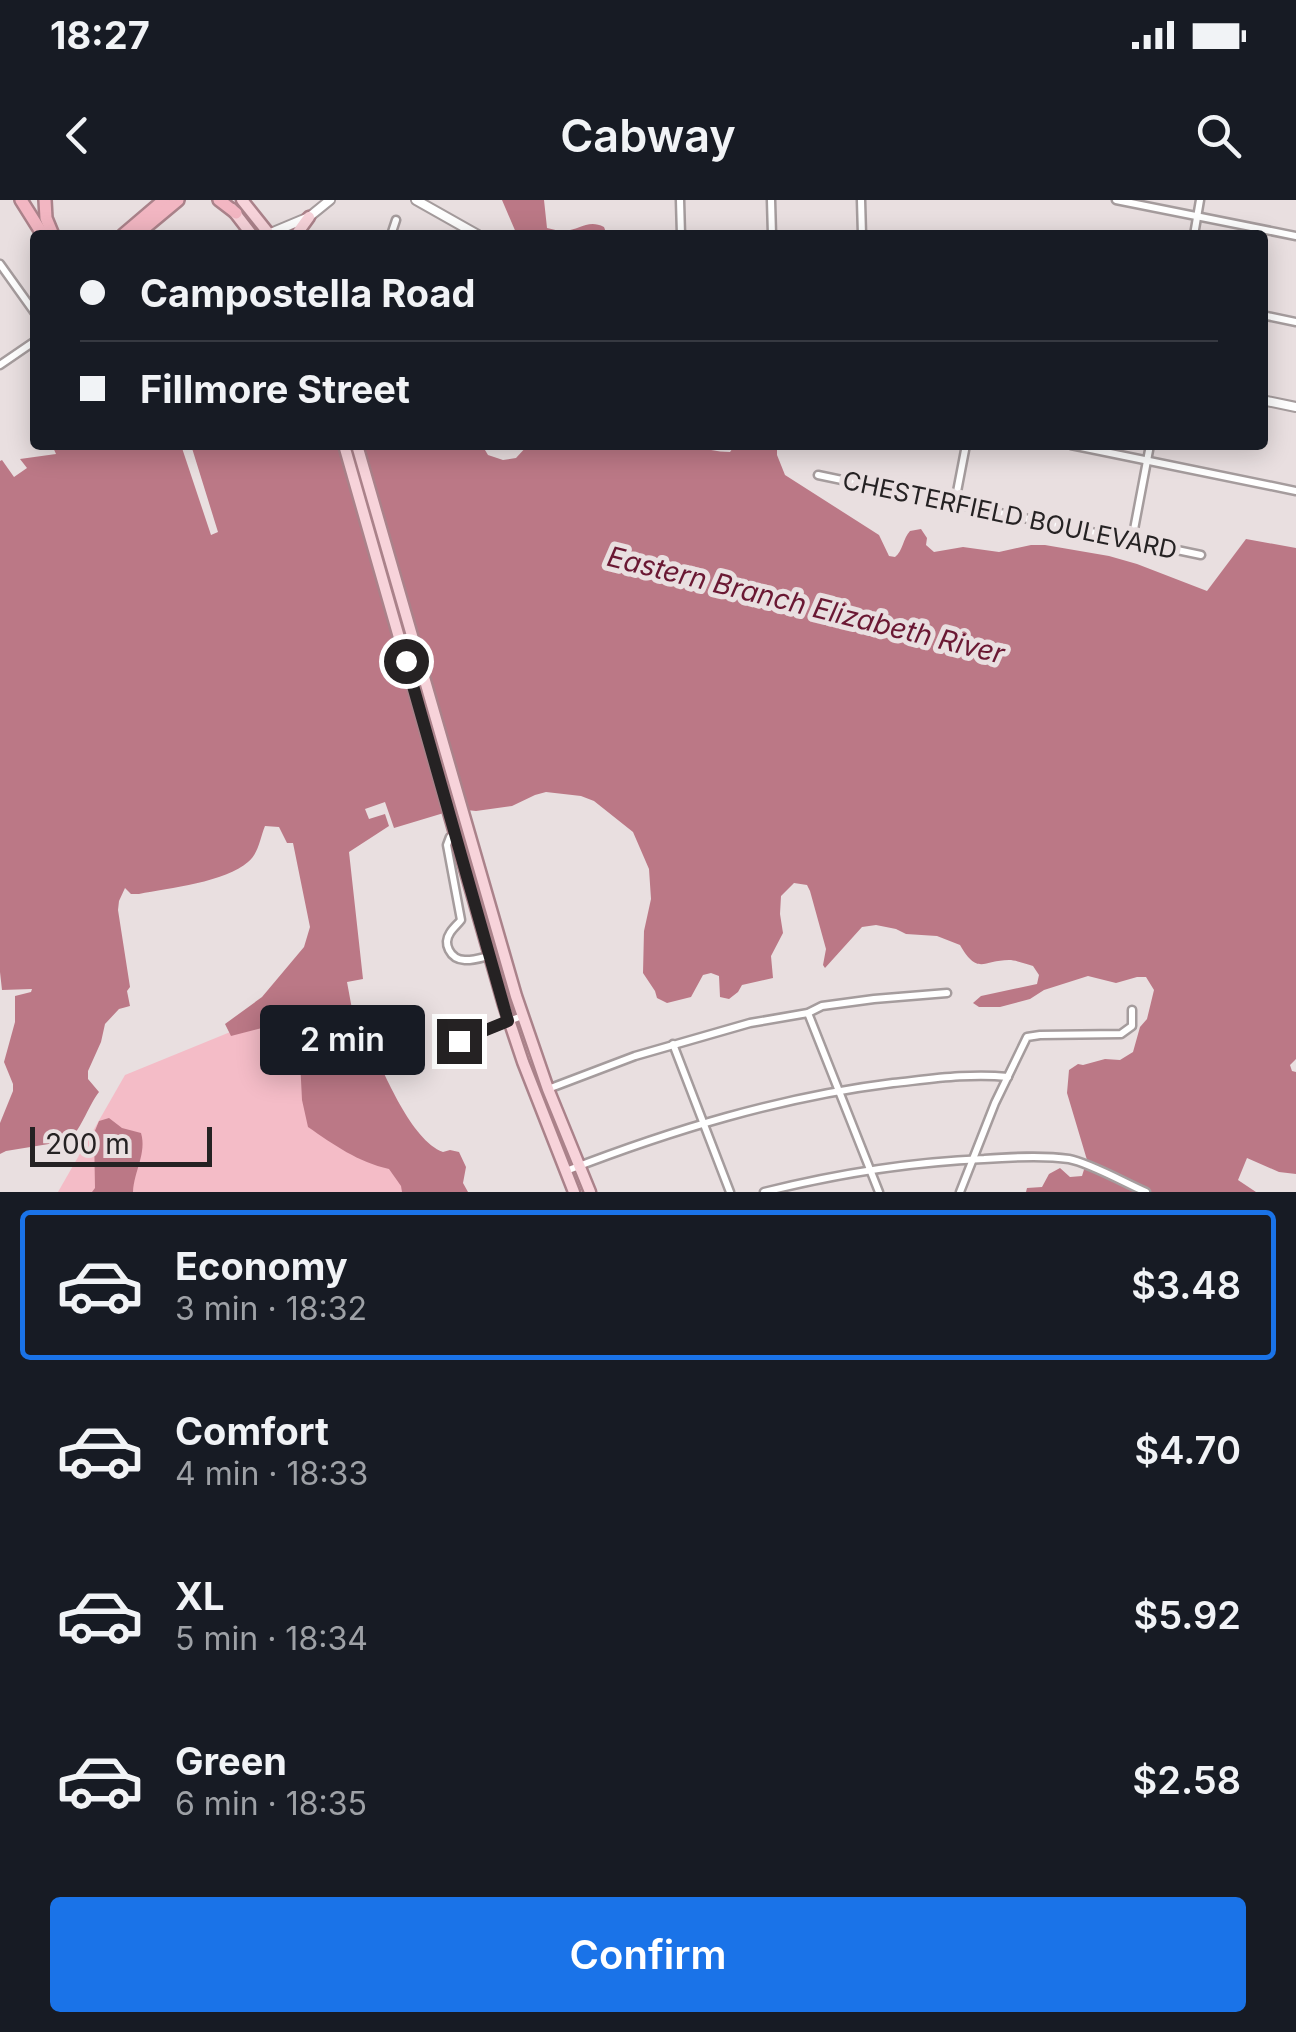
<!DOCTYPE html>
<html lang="en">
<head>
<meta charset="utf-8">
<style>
	:root { --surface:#171b24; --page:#242831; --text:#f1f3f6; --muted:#9ea1a6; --line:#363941; --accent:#1a73e8 }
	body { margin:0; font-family:Inter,sans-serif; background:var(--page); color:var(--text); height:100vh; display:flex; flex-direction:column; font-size:38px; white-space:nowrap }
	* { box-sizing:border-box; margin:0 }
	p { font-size:32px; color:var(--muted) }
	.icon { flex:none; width:55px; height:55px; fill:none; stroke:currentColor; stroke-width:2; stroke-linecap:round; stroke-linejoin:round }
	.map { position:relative; height:992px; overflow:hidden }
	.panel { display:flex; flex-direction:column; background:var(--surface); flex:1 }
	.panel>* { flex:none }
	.banner { position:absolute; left:30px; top:30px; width:1238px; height:220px; border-radius:10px; box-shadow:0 5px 25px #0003; display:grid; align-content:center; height:220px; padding:0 50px; background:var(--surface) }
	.scale { position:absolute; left:30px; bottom:25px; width:182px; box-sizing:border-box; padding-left:10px; border:5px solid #252223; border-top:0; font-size:28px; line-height:35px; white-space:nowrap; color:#252223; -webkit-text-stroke:8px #e9dfe0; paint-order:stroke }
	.end { position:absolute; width:45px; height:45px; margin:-22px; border:12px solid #252223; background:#fff; box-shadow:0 0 0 5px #fff }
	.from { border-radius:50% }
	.bubble { position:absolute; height:70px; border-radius:10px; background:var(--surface); box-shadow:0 5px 25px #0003; font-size:32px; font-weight:600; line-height:70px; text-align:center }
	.banner b { display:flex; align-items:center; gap:35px; height:95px; font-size:38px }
	.banner b+b { border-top:2px solid var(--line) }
	.banner i { width:25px; height:25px; background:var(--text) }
	ul { padding:18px 0 0; list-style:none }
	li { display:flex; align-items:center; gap:30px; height:150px; margin:0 20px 15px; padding:0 30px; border:5px solid transparent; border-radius:10px }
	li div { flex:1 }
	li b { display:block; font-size:38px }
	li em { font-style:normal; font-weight:600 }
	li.active { border-color:var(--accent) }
	li>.icon { width:90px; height:90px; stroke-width:1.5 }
	.primary-button { display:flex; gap:20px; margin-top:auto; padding:20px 50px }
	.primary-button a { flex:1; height:115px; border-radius:10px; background:var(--accent); color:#fff; font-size:40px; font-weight:600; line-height:115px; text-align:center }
	.status { display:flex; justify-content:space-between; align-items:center; height:70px; padding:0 50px; background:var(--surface); direction:ltr }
	.status svg { height:28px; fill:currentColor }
	header { display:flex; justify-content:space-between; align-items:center; height:130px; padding:0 50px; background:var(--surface); font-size:45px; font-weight:600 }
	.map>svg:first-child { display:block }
	.green { fill:#f4bcc7 }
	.water { fill:#bb7886 }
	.pier { fill:#e9dfe0 }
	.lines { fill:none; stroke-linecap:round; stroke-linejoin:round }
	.minor-casing { stroke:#a59c9d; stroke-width:11 }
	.tertiary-casing { stroke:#a59c9d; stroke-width:12 }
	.primary-casing { stroke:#aa828a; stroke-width:15 }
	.motorway-casing { stroke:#aa828a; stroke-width:16 }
	.minor { stroke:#fff; stroke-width:6 }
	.tertiary { stroke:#fff; stroke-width:8 }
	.primary { stroke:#f7d3da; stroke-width:10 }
	.motorway { stroke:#f2b6c2; stroke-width:11 }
	.route { stroke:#252223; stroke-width:12 }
	.labels { text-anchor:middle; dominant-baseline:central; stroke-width:10; stroke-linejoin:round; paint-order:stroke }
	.street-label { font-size:25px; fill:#252223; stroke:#e9dfe0 }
	.water-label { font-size:28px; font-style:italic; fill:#6a1833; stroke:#e9dfe0 }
</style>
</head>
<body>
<div class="status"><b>18:27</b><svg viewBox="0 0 49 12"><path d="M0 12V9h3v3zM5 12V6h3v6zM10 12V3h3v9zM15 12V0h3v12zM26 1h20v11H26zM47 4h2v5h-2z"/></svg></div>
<header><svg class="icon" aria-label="back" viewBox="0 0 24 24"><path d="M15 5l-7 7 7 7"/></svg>Cabway<svg class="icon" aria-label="search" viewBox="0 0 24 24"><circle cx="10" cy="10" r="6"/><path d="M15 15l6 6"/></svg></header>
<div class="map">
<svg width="1296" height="992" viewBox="0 0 1296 992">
	<rect width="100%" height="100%" fill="#e9dfe0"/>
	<path class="green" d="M 316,797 L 408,992 L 58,992 L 125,875 Z"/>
	<g class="water">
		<path d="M 502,0 L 544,0 L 547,28 C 553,29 558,31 564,31 C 580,30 588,19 604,27 L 607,35 L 517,35 Z"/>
		<path d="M 52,245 L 181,245 L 211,335 L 218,332 L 191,245 L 482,245 L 488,255 L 503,260 L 516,258 L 528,245 L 692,245 L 693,248 C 706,248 716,252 730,252 L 735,245 L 777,245 L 777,255 L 785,275 L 879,335 L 889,356 L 895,357 C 903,351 903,338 910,331 L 921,329 L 927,338 L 926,345 L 934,352 L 963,347 L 999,352 L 1031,345 L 1045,345 L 1109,356 L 1137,364 L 1207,391 L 1246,339 L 1296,348 L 1296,859 L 1290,865 L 1292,871 L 1296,872 L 1296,974 L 1279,972 L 1247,958 L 1238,980 L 1256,992 L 1026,992 L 1027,988 L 1042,987 L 1049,974 L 1060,968 L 1070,977 L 1082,976 L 1087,960 L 1067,893 L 1069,870 L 1078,864 L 1083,865 L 1105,859 L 1120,860 L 1133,852 L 1140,827 L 1147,819 L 1154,790 L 1146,777 L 1137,777 L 1116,783 L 1088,776 L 1044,790 L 1030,799 L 1000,807 L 979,807 L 973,803 L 981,796 L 1037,784 L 1039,775 L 1033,766 C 1026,764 1016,760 1009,760 C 983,760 978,776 960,745 L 937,736 L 906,734 L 896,729 L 876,725 L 862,727 L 825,768 L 823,765 L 826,749 L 810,691 L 807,685 L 794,683 L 781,696 L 780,714 L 783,733 L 771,756 L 773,778 L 742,785 L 738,792 L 729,799 L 720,797 L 719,776 L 711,773 L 703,775 L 691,797 L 667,803 L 657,798 L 655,791 L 643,773 L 644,731 L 651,699 L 649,669 L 633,632 L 594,601 L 581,596 L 546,592 L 535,595 L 512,606 L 476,611 L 457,609 L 394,628 L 385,602 L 365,609 L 369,619 L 385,614 L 389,626 L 349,652 L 363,779 L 347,782 L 359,847 L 370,844 C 385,874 411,940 443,952 L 450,950 L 459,952 L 466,967 L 463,983 L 468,992 L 402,992 L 401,986 L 389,969 C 358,962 334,945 308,927 L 302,900 L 300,860 L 285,824 L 274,825 L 231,836 L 225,824 L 262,797 L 304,747 L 310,727 L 293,643 L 287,643 L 279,627 L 265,626 C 260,638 259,653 248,662 C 226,682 169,688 139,694 L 131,694 L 125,688 L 119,701 L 118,710 L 130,787 L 127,791 L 130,806 L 119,809 L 105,824 L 101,842 L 88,871 L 88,879 L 99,892 C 88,906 80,933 67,941 L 6,951 L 0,954 L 0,923 L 13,891 L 13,884 L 4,862 L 15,822 L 15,796 L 31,792 L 32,789 L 2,790 L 0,772 L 0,261 L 2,260 L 14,277 L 27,268 L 20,259 L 56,254 Z"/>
		<path d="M 109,918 L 122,928 L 141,933 C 147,953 134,971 133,992 L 92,992 L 95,988 L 94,933 L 99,921 Z"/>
	</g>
	<path class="pier" d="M 337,245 L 364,245 L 470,615 L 458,615 L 444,619 Z"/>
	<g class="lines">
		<defs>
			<g id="minor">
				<path d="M 680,0 L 681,35"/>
				<path d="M 771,0 L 772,35"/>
				<path d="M 861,0 L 862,35"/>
				<path d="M 1116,0 L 1296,36"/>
				<path d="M 391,35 L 396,20"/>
				<path d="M 1194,35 L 1200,0"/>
				<path d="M 0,64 L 35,113"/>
				<path d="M 1262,115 L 1296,122"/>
				<path d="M 0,165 L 35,141"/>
				<path d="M 1071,245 L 1296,291"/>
				<path d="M 818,275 L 1201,355"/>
				<path d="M 955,302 L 966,245"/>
				<path d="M 1132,340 L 1150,245"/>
				<path d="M 450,637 L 447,645 L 461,720 C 458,724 453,728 450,733 C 446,739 446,744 449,750 C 457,766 476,759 489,756"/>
				<path d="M 808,813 L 879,992"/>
				<path d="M 457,841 L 522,816"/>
				<path d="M 673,844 L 730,992"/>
				<path d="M 548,889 L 635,856 L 750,823 L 808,813 L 822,806 L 874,799 L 947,793"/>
				<path d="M 566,971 C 672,930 780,897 893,883 C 931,879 969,873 1008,877"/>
				<path d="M 764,992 C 836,974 910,962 984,959 C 1011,957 1042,955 1069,959 C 1090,963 1125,983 1146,992"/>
				<path d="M 960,992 L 995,903 L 1027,837 L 1040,835 L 1121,834 L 1132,826 L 1132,810"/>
			</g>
			<g id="tertiary">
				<path d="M 416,0 L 478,35"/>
				<path d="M 266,35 L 309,17 L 330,0"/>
				<path d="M 1262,200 L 1296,207"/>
			</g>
			<g id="primary">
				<path d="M 242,0 L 270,35"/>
				<path d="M 232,9 L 252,35"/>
				<path d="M 296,35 L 309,17"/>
				<path d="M 344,245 L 504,805 L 523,862 L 574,992"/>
				<path d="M 357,245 L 516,796 L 548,889 L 590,992"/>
			</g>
			<g id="motorway">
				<path d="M 21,0 L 43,35"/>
				<path d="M 45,0 L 46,18 L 53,35"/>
				<path d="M 219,0 L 236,13"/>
				<path d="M 123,35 L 164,0"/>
				<path d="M 136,35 L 178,0"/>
			</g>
		</defs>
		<use href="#minor" class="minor-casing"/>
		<use href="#tertiary" class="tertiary-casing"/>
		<use href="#primary" class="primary-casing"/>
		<use href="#motorway" class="motorway-casing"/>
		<use href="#minor" class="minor"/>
		<use href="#tertiary" class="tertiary"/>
		<use href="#primary" class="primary"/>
		<use href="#motorway" class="motorway"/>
	</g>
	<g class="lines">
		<path class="route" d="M 406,461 L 508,821 L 459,841"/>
	</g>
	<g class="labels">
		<g class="street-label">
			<text transform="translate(1010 315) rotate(12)">CHESTERFIELD BOULEVARD</text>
		</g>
		<g class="water-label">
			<text transform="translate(806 405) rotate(14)">Eastern Branch Elizabeth River</text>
		</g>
	</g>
</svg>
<div class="scale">200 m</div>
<i class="end from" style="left:406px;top:461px"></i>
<i class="end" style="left:459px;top:841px"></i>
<div class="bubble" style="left:260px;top:805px;width:165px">2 min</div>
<div class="banner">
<b><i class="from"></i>Campostella Road</b>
<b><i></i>Fillmore Street</b>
</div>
</div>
<section class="panel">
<ul>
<li class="active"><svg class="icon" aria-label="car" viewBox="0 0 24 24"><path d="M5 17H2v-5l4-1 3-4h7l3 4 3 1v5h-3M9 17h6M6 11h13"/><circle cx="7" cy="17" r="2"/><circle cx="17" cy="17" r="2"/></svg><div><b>Economy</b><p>3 min · 18:32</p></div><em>$3.48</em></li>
<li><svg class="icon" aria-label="car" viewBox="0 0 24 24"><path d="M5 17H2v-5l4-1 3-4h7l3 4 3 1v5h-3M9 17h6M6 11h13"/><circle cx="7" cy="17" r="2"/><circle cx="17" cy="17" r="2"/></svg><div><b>Comfort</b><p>4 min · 18:33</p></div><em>$4.70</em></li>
<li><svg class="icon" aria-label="car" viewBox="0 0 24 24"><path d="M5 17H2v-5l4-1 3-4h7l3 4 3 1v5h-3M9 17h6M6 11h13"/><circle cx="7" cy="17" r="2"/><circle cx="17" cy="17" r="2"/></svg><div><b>XL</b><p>5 min · 18:34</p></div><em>$5.92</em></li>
<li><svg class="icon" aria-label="car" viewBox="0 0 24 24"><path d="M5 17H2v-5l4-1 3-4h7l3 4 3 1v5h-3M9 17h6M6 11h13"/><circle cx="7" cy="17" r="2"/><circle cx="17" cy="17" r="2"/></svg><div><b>Green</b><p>6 min · 18:35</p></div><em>$2.58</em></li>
</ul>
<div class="primary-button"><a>Confirm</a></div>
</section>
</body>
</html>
